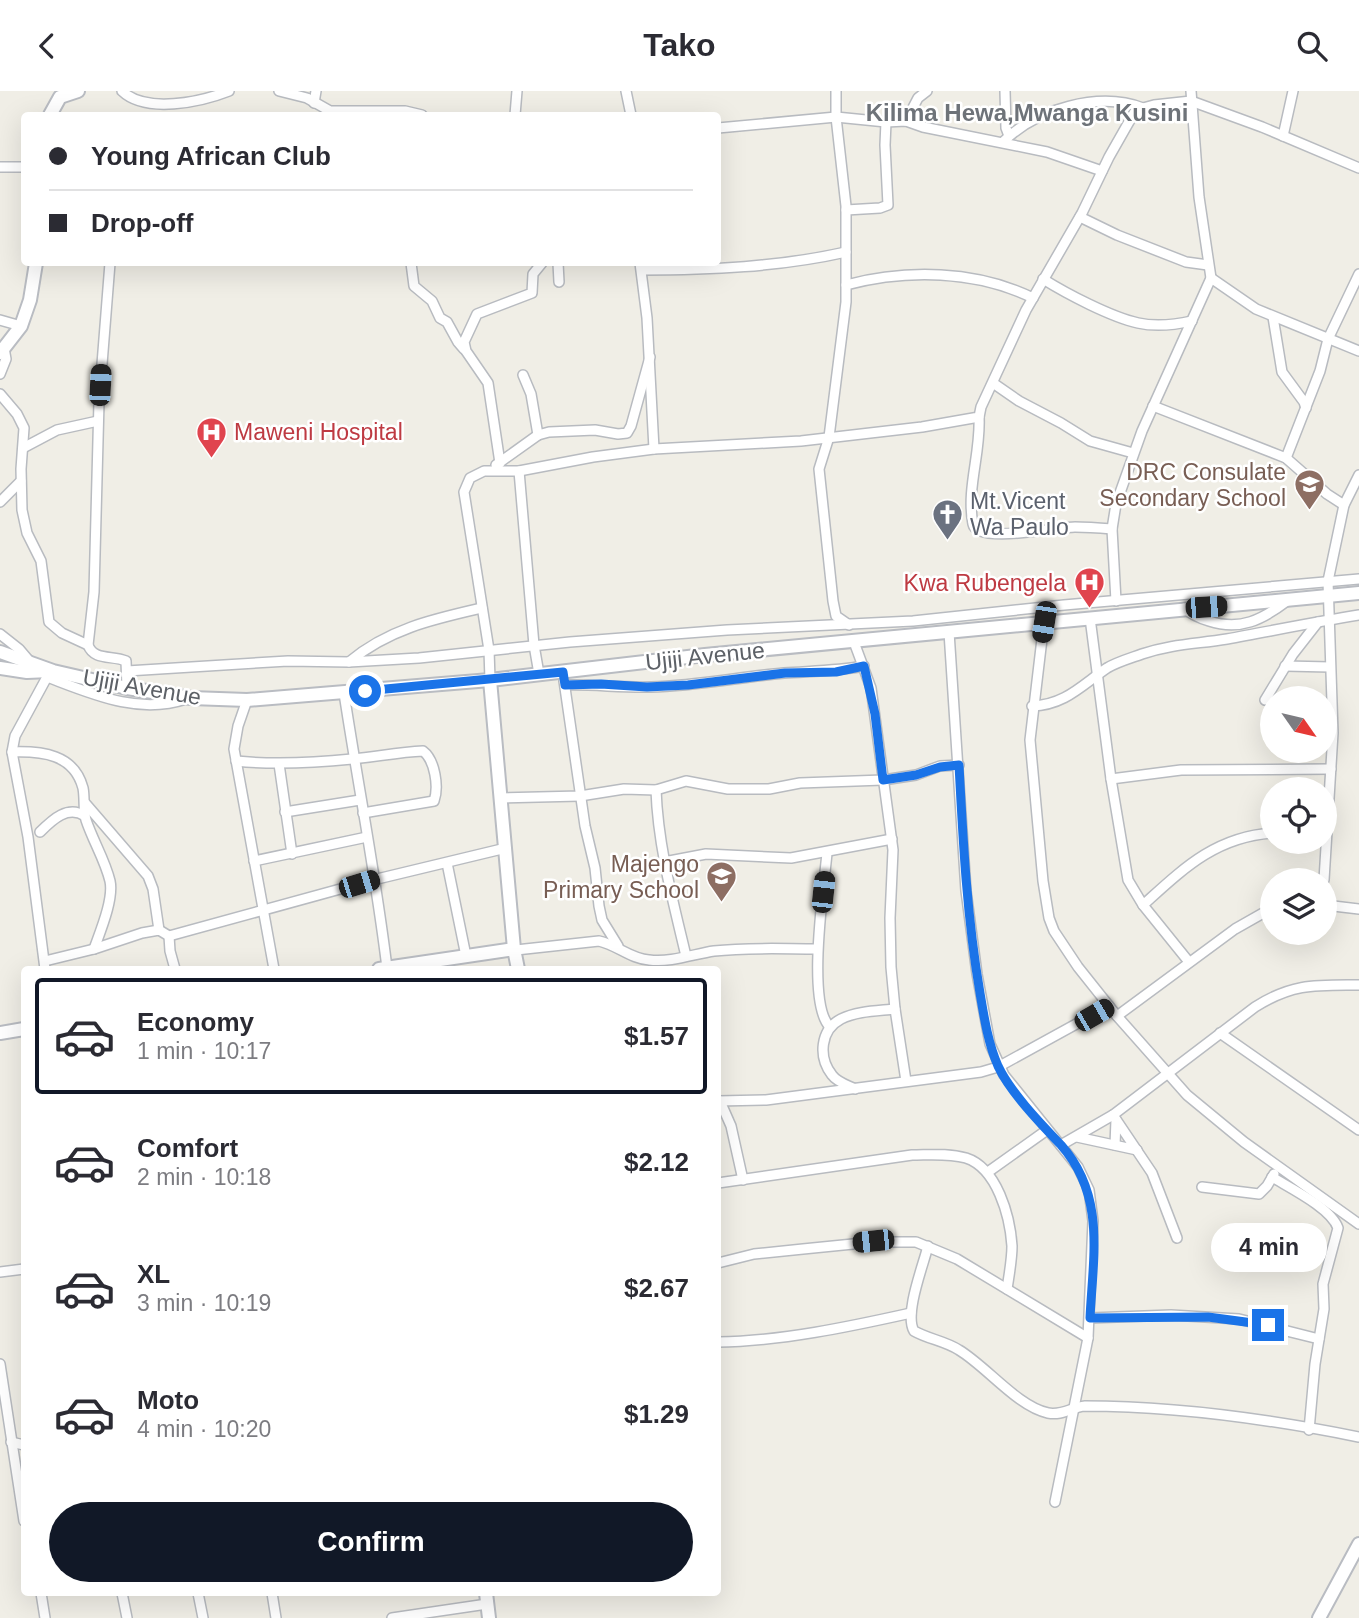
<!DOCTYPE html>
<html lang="en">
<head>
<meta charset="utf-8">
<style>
	:root { --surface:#fff; --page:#f2f2f3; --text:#2b2b33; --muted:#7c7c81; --line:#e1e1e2; --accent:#111827 }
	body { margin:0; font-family:Helvetica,sans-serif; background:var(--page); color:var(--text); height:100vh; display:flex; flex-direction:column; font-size:26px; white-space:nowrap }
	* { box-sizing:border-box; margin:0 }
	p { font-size:23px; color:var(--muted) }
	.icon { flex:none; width:38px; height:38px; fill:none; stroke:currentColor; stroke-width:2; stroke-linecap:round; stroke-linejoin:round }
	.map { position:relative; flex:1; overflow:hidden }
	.side { position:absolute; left:21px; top:875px; width:700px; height:630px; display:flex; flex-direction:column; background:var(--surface); border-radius:7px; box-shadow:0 7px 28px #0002 }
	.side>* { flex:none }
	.banner { position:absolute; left:21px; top:21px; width:700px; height:154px; border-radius:7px; box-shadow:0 7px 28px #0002; display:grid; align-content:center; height:154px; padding:0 28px; background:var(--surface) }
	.needle { width:46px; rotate:124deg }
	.buttons { position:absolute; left:1260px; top:595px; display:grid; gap:14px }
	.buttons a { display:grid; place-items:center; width:77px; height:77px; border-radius:50%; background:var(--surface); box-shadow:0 7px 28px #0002; font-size:35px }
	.end { position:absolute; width:32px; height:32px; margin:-16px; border:9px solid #1a73e8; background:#fff; box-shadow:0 0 0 4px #fff }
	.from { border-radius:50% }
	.bubble { position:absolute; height:49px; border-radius:24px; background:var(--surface); box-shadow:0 7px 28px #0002; font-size:23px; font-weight:600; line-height:49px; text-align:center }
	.car { position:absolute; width:21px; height:42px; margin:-21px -10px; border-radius:9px; box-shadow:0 0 5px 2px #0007; background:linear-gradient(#222 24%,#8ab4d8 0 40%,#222 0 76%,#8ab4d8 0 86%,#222 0) }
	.banner b { display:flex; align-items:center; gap:24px; height:66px; font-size:26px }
	.banner b+b { border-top:2px solid var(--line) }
	.banner i { width:18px; height:18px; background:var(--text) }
	ul { padding:12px 0 0; list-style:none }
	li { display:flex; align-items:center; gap:21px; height:116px; margin:0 14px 10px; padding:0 14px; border:4px solid transparent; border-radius:7px }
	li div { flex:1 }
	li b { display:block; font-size:26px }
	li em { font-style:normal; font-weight:600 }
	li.active { border-color:var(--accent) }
	li>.icon { width:63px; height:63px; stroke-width:1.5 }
	.primary-button { display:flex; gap:14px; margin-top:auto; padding:14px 28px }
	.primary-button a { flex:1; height:80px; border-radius:42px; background:var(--accent); color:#fff; font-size:28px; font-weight:600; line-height:80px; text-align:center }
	header { display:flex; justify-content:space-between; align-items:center; height:91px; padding:0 28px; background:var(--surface); font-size:32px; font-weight:600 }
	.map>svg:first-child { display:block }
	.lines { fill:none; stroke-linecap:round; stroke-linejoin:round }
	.street-casing { stroke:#b8bbc0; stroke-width:12 }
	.secondary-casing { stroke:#b9bcc2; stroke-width:16 }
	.street { stroke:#fff; stroke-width:9 }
	.secondary { stroke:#fff; stroke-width:12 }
	.route { stroke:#1a73e8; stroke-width:9 }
	.labels { text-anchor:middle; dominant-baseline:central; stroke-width:5; stroke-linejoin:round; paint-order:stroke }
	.health-label { font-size:23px; fill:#be3a42; stroke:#fff; text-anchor:start }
	.education-label { font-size:23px; fill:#785e54; stroke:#fff; text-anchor:end }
	.worship-label { font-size:23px; fill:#5b616d; stroke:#fff; text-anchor:start }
	.street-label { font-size:23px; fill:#5d6167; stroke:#fff }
	.neighbourhood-label { font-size:24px; font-weight:bold; fill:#6e7379; stroke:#fff }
</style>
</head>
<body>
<header><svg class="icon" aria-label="back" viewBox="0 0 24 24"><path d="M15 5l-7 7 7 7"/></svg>Tako<svg class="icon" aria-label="search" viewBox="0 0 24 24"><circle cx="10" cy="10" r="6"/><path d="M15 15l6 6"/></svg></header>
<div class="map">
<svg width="1359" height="1527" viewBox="0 0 1359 1527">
	<rect width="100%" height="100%" fill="#f0eee6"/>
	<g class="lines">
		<defs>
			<g id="street">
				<path d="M 122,0 C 146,23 201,11 229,0"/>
				<path d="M 279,0 L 307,7 L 330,20 L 405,20 L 422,24"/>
				<path d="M 626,0 L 631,24"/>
				<path d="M 836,0 L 836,26 L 846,115 L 846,211 L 829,346 L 819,378 L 833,510 L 836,525 L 849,534"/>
				<path d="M 1005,0 L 1006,37 L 1009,45"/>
				<path d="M 314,12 L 316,0"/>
				<path d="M 515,24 L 517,0"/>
				<path d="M 906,30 L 918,7 L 927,0"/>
				<path d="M 718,37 L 836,26 L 886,31 L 906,30 L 923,36 L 1047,61 L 1102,80"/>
				<path d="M 1283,45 L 1293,0"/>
				<path d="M 1003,51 C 1036,18 1099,0 1143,17"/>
				<path d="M 0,76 L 24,76"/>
				<path d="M 846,119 L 880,117 L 888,114 L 885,54 L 886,31"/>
				<path d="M 1080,126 L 1117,144 L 1186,171 L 1208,174"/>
				<path d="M 110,172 L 99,311 L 94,501 L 88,554 C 94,570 112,564 126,570 L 127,597"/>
				<path d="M 411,172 L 414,195 L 432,210 L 440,227 L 447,231 L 458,251 L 464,258"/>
				<path d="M 558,172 L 559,191"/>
				<path d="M 640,172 L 647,227 L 654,358"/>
				<path d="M 642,179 C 710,179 779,176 846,161"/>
				<path d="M 1211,187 L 1256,218 L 1359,260"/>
				<path d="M 1043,188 C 1067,203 1111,226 1138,232 C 1156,236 1174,234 1192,230"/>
				<path d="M 846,194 C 906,178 976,179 1033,207"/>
				<path d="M 1273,226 L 1282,281 L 1304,311 L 1306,317"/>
				<path d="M 0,229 L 21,235"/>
				<path d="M 0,283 L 6,268 L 4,257"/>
				<path d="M 523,284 L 531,303 L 538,344"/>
				<path d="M 993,292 L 1019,310 L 1061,332 L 1090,350 L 1133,362"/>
				<path d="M 0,303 L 17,323 L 24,337 L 21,378 L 22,419 L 27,442 L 41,470 L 49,531 L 62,542 L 88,554"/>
				<path d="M 1153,315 L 1286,367 L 1327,403 L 1344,414"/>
				<path d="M 979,326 C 981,362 966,398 973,433 C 977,453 1057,436 1075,436 C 1087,436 1100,437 1112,438"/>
				<path d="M 23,357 L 57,339 L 98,330"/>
				<path d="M 1286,367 L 1320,280 L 1328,248 L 1359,183"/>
				<path d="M 500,372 L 488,292 L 466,260 L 464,251 L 477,223 L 532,202 L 533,183 L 542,172"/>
				<path d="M 496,374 L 538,344 L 549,341 L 595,339 L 618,343 L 627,342 L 631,335 L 650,266"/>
				<path d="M 519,380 L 534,554 L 539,583"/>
				<path d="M 0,411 L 21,390"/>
				<path d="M 1116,510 L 1112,438 L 1116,413 L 1142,340 L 1211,187 L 1199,106 L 1191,0"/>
				<path d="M 1184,517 C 1192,524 1199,527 1209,530 C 1240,540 1262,529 1287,510"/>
				<path d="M 1090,527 L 1111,688 L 1128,789 L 1143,814 L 1189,871"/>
				<path d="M 1044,531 L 1030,649 L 1043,790 L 1049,827 L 1054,840 L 1078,876 L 1117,925 L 1187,1004 L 1244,1051 L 1359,1133"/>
				<path d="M 949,541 L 966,800 L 977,883 L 990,953 L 1004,984 L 1078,1076 L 1089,1099 L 1093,1130 L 1088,1247 L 1055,1411"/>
				<path d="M 0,543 L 19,558 L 30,571"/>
				<path d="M 854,551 L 871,597 L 893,759 L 890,827 L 891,876 L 895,918 L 906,990"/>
				<path d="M 349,571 C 388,538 434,528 482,517"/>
				<path d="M 1285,575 L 1330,576"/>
				<path d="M 127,580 L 288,570 L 349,571 L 419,567 L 570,551 L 727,539 L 913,530 L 1064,514 L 1359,488"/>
				<path d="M 47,586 C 92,603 138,624 186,608"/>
				<path d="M 490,589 L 489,559 L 464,401 L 470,387 L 484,380 L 519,380 L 593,366 L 654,358 L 801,350 L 922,336 L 979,326 L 981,316 L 1026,219 L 1082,122 L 1109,66 L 1134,22 L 1143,17 L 1154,14 L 1191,10 L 1262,36 L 1359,77"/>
				<path d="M 564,590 L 585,735 L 595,777 L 599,815 L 602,829 L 618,855"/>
				<path d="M 565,594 C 593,593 622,597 651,596 C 696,595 740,586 784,582 C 812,580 837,580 864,575"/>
				<path d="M 344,602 C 358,694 376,785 387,877"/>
				<path d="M 247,609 L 238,635 L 234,658 L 274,878"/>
				<path d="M 1265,609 L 1293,563 L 1318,531"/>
				<path d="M 1032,615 C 1065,614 1082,594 1107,577 C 1117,571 1131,567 1142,563 C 1172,553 1196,553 1227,548 C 1271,540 1315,531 1359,524"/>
				<path d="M 12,661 C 42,660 74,663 83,697 C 85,707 83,719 86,729 C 93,750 105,769 110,790 C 114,808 100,841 94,858"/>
				<path d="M 236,670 C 274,674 313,672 352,668 C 376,666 398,661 423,660 C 435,669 439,696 434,710 L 363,722"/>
				<path d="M 279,673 L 292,763"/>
				<path d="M 1111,688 L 1181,679 L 1331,678"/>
				<path d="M 656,699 C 658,755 673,810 686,865"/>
				<path d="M 500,707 L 580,705 L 624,698 L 656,699 L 686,690 L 728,698 L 769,698 L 800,692 L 883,689 L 916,684 L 940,675 L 959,674"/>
				<path d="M 85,712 L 148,785 L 153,798 L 159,839"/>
				<path d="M 285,721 L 360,709"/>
				<path d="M 40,741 C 53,728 68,714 85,725"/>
				<path d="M 827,762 C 824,796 806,913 830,936"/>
				<path d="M 254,770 L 367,746"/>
				<path d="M 664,771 L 706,763 L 791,767 L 892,748"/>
				<path d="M 447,772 L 466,865"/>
				<path d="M 1324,789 L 1333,642 L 1328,490 L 1344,414 L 1359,384"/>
				<path d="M 1143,814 C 1183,778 1215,746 1272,742"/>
				<path d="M 1325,814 L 1359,818"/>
				<path d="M 169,845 L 170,860 L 175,878"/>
				<path d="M 516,859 L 599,850 C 617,854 631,868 649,869 C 670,872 694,863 714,860 C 748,856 783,858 817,858"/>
				<path d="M 45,870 L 94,858 L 142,842 L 159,839 L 169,845 L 373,789 L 506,757"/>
				<path d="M 45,878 L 28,746 L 12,661 L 15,645 L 47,586 L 53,580"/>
				<path d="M 1117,925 L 1235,838 L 1272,817"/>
				<path d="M 1220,942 L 1359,1039"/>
				<path d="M 855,998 C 847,994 837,991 832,984 C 818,966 820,939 841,928 C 857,920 877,920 895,918"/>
				<path d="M 718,1010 L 766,1009 L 981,981 L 998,976 L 1109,915"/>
				<path d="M 720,1010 L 731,1035 L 743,1089"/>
				<path d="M 1113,1024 L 1152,1082 L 1177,1147"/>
				<path d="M 1077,1046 L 1137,1059"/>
				<path d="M 1061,1054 L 1113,1024 L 1255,916 C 1293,892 1316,894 1359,894"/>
				<path d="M 1115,1054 L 1116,1029"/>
				<path d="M 988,1081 L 1047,1039"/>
				<path d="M 1272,1086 C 1290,1097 1331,1117 1338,1137 L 1323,1193 L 1324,1218 L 1315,1273 L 1309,1339"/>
				<path d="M 718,1092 L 912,1064 C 929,1064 948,1062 966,1067 C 997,1077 1010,1125 1012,1155 C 1012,1169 1009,1184 1007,1198"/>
				<path d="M 1202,1096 L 1259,1103 L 1267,1095 L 1274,1083"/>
				<path d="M 928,1155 C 923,1175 904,1223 914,1240 C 928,1248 945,1250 959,1259 C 986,1275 1018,1316 1048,1322 C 1062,1325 1072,1316 1085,1315 C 1177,1315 1269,1328 1359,1346"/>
				<path d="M 718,1172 L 754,1163 L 803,1158 L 873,1151 L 916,1151 L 957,1168 L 1088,1247"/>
				<path d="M 0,1181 L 24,1178"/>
				<path d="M 1090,1227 L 1171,1224 L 1239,1228 L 1319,1248"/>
				<path d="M 718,1251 C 782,1250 848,1236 911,1222"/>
				<path d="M 0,1273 L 24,1430"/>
				<path d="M 11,1351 L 24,1354"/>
				<path d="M 41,1502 L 45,1527"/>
				<path d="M 122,1502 L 127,1527"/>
				<path d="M 198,1502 L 203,1527"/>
				<path d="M 272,1502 L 276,1527"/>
				<path d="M 392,1527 L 487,1513"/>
			</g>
			<g id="secondary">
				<path d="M 50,24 L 60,6 L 78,0"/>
				<path d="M 0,262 L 21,235 L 30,209 L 36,172"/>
				<path d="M 0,561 L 53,580 L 127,597 L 191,607 L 247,609 L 490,589 L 705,564 L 1359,502"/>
				<path d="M 0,577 L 27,581 L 50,580"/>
				<path d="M 490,589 L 514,858 L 518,878"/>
				<path d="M 379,878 L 514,858"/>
				<path d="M 0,942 L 24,938"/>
				<path d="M 486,1502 L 489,1527"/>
				<path d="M 1319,1527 L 1359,1453"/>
			</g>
		</defs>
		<use href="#street" class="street-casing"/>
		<use href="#secondary" class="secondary-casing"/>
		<use href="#street" class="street"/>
		<use href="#secondary" class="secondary"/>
	</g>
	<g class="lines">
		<path class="route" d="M 365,600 L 563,581 L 565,594 L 601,593 L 647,596 L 688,594 L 785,582 L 836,581 L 864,575 L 875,623 L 883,689 L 916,684 L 940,676 L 959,674 C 963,750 967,827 980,902 C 984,926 988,952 998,975 C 1010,1001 1041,1033 1061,1054 C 1106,1105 1093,1165 1090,1227 L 1208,1226 L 1268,1234"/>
	</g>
	<defs>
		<symbol id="hospital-pin" viewBox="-11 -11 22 30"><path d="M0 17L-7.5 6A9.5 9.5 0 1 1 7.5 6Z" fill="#e0444e" stroke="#fff"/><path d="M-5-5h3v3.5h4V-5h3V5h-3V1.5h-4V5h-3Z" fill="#fff"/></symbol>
		<symbol id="school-pin" viewBox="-11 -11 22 30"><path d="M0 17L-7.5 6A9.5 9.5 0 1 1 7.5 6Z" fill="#8d6e63" stroke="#fff"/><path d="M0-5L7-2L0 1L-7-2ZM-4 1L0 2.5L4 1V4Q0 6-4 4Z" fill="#fff"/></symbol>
		<symbol id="church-pin" viewBox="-11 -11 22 30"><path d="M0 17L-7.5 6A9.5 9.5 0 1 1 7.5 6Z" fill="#6b7280" stroke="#fff"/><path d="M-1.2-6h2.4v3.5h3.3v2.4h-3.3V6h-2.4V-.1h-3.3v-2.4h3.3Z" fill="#fff"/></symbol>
	</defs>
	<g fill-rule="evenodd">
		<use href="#hospital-pin" x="194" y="324" width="35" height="47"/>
		<use href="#school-pin" x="1292" y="376" width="35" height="47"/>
		<use href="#church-pin" x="930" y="406" width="35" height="47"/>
		<use href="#hospital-pin" x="1072" y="474" width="35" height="47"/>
		<use href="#school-pin" x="704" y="768" width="35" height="47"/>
	</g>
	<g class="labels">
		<g class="health-label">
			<text x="234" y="341">Maweni Hospital</text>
			<text x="1066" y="492" text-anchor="end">Kwa Rubengela</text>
		</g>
		<g class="education-label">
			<text x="1286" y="381">DRC Consulate<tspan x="1286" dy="26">Secondary School</tspan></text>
			<text x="699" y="773">Majengo<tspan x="699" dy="26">Primary School</tspan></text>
		</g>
		<g class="worship-label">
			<text x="970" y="410">Mt.Vicent<tspan x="970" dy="26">Wa Paulo</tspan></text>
		</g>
		<g class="street-label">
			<text transform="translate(705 565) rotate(-6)">Ujiji Avenue</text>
			<text transform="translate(142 596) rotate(10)">Ujiji Avenue</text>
		</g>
		<g class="neighbourhood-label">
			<text x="1027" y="21">Kilima Hewa,Mwanga Kusini</text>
		</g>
	</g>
</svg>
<div class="buttons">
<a><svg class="needle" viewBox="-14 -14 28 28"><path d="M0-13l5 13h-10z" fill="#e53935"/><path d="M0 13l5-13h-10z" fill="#7c7c81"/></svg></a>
<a><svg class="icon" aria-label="locate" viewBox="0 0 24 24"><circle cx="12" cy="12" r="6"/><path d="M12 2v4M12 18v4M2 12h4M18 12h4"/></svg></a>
<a><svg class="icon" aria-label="layers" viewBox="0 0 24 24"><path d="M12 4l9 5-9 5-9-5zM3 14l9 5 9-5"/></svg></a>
</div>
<i class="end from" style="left:365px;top:600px"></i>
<i class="end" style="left:1268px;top:1234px"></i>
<div class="bubble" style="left:1211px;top:1132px;width:116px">4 min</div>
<i class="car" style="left:100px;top:294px;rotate:3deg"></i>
<i class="car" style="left:1206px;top:516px;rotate:86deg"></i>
<i class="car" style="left:1044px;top:531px;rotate:189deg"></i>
<i class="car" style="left:359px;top:793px;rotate:73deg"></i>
<i class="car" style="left:823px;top:801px;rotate:6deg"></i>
<i class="car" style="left:1094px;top:924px;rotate:60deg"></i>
<i class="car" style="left:873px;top:1150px;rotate:264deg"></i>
<div class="banner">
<b><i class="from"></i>Young African Club</b>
<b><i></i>Drop-off</b>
</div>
<section class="side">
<ul>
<li class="active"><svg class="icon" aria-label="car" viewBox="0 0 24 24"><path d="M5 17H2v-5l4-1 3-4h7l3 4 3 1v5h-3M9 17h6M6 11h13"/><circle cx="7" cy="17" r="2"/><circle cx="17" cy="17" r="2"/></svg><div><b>Economy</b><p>1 min · 10:17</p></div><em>$1.57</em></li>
<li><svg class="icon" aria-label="car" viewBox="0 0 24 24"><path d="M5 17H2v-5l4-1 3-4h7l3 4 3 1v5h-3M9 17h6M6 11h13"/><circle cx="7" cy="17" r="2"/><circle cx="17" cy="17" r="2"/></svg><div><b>Comfort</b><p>2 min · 10:18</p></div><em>$2.12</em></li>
<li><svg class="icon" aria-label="car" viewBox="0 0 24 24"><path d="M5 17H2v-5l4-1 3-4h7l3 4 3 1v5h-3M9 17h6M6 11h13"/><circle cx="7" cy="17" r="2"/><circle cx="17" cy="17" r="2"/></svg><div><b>XL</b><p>3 min · 10:19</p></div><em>$2.67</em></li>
<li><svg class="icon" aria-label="car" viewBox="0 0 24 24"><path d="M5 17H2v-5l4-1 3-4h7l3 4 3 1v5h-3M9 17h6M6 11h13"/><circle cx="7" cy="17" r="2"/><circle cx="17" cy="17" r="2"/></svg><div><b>Moto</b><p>4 min · 10:20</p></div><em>$1.29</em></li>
</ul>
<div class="primary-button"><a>Confirm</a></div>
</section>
</div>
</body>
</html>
